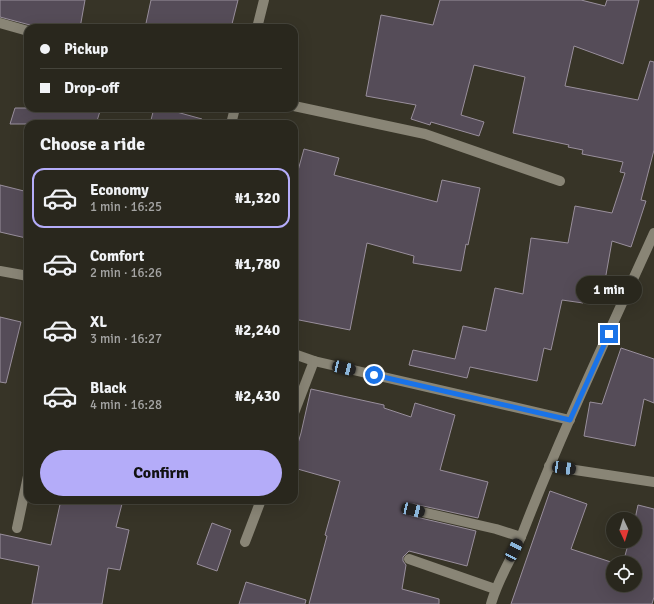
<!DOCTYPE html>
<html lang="en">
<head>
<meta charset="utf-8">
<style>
	:root { --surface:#29271d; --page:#312f26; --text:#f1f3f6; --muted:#a5a5a4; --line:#45443b; --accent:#b4acf9 }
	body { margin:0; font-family:Signika,sans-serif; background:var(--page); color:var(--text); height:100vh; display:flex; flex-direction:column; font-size:15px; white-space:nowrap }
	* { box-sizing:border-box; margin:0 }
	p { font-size:13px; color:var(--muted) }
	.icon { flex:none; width:22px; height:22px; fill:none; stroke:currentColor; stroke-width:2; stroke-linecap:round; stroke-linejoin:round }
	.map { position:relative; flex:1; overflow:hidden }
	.sheet { position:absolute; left:24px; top:120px; width:274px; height:384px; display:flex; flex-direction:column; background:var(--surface); border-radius:12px; box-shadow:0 4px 16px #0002,0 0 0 1px var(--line) }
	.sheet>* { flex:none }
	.banner { position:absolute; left:24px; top:24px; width:274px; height:88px; border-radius:12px; box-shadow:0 4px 16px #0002,0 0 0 1px var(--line); display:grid; align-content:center; height:88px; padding:0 16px; background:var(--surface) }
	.needle { width:26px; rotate:176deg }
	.buttons { position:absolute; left:606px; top:512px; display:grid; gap:8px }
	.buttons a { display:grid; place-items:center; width:36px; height:36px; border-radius:50%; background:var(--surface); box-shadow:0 4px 16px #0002,0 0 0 1px var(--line); font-size:20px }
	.end { position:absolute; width:18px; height:18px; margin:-9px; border:5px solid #1a73e8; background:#fff; box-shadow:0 0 0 2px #fff }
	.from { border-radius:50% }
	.bubble { position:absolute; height:28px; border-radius:14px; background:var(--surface); box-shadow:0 4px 16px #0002,0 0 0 1px var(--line); font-size:13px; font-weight:700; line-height:28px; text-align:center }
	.car { position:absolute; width:12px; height:24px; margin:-12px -6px; border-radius:5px; box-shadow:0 0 3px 1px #0007; background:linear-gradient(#222 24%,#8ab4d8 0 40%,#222 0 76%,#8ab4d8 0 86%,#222 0) }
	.banner b { display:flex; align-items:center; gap:14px; height:38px; font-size:15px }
	.banner b+b { border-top:1px solid var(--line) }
	.banner i { width:10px; height:10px; background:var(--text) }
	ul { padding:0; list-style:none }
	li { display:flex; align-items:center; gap:12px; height:60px; margin:0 8px 6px; padding:0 8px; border:2px solid transparent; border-radius:12px }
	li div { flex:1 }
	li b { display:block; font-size:15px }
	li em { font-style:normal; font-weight:700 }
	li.current { border-color:var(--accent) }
	li>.icon { width:36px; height:36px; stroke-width:1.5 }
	h2 { padding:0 16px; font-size:18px; line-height:48px }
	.primary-button { display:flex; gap:8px; margin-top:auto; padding:8px 16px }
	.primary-button a { flex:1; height:46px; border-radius:24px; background:var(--accent); color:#111; font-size:16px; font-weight:700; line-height:46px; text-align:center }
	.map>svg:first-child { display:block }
	.building { fill:#554c58; stroke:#998f9c }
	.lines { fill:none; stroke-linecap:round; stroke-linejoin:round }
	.minor { stroke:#898576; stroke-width:10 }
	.route { stroke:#1a73e8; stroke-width:5 }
</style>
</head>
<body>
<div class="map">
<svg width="654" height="604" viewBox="0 0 654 604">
	<rect width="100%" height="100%" fill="#373427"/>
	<g class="building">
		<path d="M 0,0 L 85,0 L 80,28 L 34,28 L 30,25 L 0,17 Z"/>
		<path d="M 151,0 L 238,0 L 231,28 L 145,28 Z"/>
		<path d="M 440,0 L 581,0 L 605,6 L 607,0 L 639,0 L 623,64 L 574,46 L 565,86 L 638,100 L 650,61 L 654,62 L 654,150 L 641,200 L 646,201 L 631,247 L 612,241 L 601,303 L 584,300 L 583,303 L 562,300 L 551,350 L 544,348 L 537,381 L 470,367 L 467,378 L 409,365 L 413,350 L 455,359 L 463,326 L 486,331 L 495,288 L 523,294 L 531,238 L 568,243 L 575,206 L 612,213 L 625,173 L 620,172 L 623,162 L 582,154 L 583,150 L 568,147 L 569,145 L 513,133 L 525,77 L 474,65 L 461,115 L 484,122 L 479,136 L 431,122 L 430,125 L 411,119 L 416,105 L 366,96 L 381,15 L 433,25 Z"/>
		<path d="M 15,108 L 101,108 L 96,124 L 10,124 Z"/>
		<path d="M 154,108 L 162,108 L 202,119 L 201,124 L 150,124 Z"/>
		<path d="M 304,149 L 339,158 L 334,175 L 437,202 L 442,180 L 480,188 L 468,245 L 466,244 L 461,271 L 413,263 L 414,256 L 367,243 L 350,330 L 294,319 L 294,185 Z"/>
		<path d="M 0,185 L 28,192 L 28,230 L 26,238 L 0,232 Z"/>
		<path d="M 0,317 L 21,322 L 6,383 L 0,382 Z"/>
		<path d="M 621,348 L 654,359 L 654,403 L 644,399 L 635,446 L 584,436 L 590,402 L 602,404 Z"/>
		<path d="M 311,389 L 384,405 L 384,408 L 411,417 L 415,403 L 455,415 L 440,470 L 488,482 L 478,518 L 414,504 L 409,505 L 407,509 L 408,514 L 412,516 L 476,531 L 467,566 L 409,551 L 403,557 L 403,561 L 406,565 L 402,589 L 439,599 L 439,604 L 309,604 L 327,536 L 325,535 L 340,481 L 294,468 L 294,457 L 301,433 Z"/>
		<path d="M 550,491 L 587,504 L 571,549 L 614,563 L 613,585 L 635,585 L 635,563 L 623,563 L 629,541 L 635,541 L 635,519 L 638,505 L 654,509 L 654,597 L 652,604 L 511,604 Z"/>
		<path d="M 61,500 L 123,500 L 116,527 L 129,530 L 120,570 L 108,568 L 102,604 L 32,604 L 39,566 L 0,558 L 0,534 L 51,545 Z"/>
		<path d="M 212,523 L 231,530 L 217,571 L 197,564 Z"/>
		<path d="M 246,582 L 306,600 L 305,604 L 239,604 Z"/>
	</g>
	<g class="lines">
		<g class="minor">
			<path d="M 0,23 L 28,31"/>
			<path d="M 257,28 L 264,0"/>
			<path d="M 294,106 L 425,134 L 560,181"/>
			<path d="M 231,124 L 235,108"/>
			<path d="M 0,271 L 28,276"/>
			<path d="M 294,354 L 314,361 L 570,420"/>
			<path d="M 294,413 L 314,361"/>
			<path d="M 549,466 L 654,482"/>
			<path d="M 413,510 L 496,529 L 521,537"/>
			<path d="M 17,528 L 28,476"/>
			<path d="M 245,542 L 261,500"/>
			<path d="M 409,559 L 495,589"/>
			<path d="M 491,604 C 498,578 513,557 523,532 C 562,431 609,333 654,233"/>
		</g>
	</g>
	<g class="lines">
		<path class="route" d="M 374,375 L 570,420 L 609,334"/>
	</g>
</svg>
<div class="buttons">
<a><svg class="needle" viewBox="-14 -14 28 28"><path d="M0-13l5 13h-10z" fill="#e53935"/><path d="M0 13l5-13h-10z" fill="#a5a5a4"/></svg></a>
<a><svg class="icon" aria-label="locate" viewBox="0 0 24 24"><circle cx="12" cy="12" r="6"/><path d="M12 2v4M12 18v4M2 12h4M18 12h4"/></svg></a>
</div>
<i class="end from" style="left:374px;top:375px"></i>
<i class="end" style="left:609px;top:334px"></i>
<div class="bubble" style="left:576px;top:276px;width:66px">1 min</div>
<i class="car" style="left:344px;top:368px;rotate:103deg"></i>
<i class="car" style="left:564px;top:468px;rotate:98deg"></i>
<i class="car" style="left:413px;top:510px;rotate:103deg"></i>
<i class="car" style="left:514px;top:550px;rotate:26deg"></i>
<div class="banner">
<b><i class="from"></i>Pickup</b>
<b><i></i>Drop-off</b>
</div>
<section class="sheet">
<h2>Choose a ride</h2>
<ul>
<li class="current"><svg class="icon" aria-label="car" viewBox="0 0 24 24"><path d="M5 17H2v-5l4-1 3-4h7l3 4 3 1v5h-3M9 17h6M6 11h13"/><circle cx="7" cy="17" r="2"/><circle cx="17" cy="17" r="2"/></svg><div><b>Economy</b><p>1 min · 16:25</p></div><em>₦1,320</em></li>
<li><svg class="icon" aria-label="car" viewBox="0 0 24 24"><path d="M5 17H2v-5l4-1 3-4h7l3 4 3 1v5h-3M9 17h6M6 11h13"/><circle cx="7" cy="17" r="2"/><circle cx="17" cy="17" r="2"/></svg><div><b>Comfort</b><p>2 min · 16:26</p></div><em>₦1,780</em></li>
<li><svg class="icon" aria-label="car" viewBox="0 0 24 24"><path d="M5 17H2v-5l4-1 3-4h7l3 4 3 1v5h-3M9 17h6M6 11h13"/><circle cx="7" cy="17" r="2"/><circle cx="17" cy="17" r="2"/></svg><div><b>XL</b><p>3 min · 16:27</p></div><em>₦2,240</em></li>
<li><svg class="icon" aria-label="car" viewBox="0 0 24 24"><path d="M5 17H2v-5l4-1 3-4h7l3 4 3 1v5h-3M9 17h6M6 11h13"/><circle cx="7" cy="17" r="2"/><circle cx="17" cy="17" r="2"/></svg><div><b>Black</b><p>4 min · 16:28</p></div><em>₦2,430</em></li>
</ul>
<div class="primary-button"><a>Confirm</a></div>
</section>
</div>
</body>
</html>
